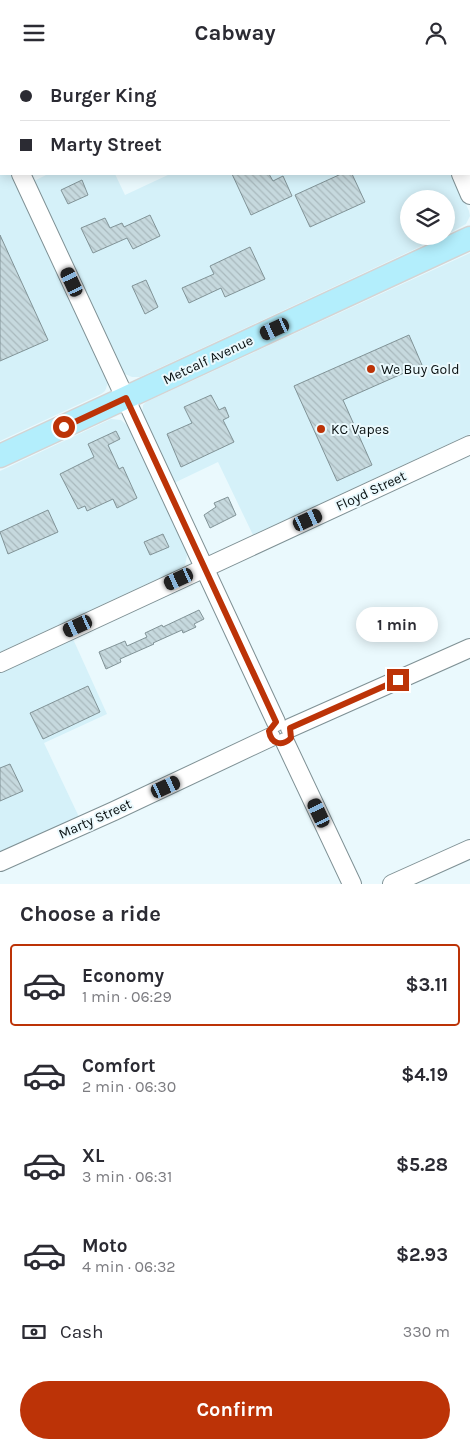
<!DOCTYPE html>
<html lang="en">
<head>
<meta charset="utf-8">
<style>
	:root { --surface:#fff; --page:#f2f2f3; --text:#2b2b33; --muted:#7c7c81; --line:#e1e1e2; --accent:#bc3307 }
	body { margin:0; font-family:Karla,sans-serif; background:var(--page); color:var(--text); height:100vh; display:flex; flex-direction:column; font-size:19px; white-space:nowrap }
	* { box-sizing:border-box; margin:0 }
	p { font-size:16px; color:var(--muted) }
	.icon { flex:none; width:28px; height:28px; fill:none; stroke:currentColor; stroke-width:2; stroke-linecap:round; stroke-linejoin:round }
	.map { position:relative; height:819px; overflow:hidden }
	.details { display:flex; flex-direction:column; background:var(--surface); flex:1 }
	.details>* { flex:none }
	.top-card { position:absolute; left:0px; top:0px; width:470px; height:110px; box-shadow:0 2px 12px #0003; display:grid; align-content:center; height:110px; padding:0 20px; background:var(--surface) }
	.buttons { position:absolute; left:400px; top:125px; display:grid; gap:10px }
	.buttons a { display:grid; place-items:center; width:55px; height:55px; border-radius:50%; background:var(--surface); box-shadow:0 2px 12px #0003; font-size:25px }
	.end { position:absolute; width:22px; height:22px; margin:-11px; border:6px solid #bc3307; background:#fff; box-shadow:0 0 0 2px #fff }
	.from { border-radius:50% }
	.bubble { position:absolute; height:35px; border-radius:18px; background:var(--surface); box-shadow:0 2px 12px #0003; font-size:16px; font-weight:700; line-height:35px; text-align:center }
	.car { position:absolute; width:15px; height:30px; margin:-15px -8px; border-radius:6px; box-shadow:0 0 4px 1px #0007; background:linear-gradient(#222 24%,#8ab4d8 0 40%,#222 0 76%,#8ab4d8 0 86%,#222 0) }
	.top-card b { display:flex; align-items:center; gap:18px; height:48px; font-size:19px }
	.top-card b+b { border-top:1px solid var(--line) }
	.top-card i { width:12px; height:12px; background:var(--text) }
	ul { padding:0; list-style:none }
	li { display:flex; align-items:center; gap:15px; height:82px; margin:0 10px 8px; padding:0 10px; border:2px solid transparent; border-radius:5px }
	li div { flex:1 }
	li b { display:block; font-size:19px }
	li em { font-style:normal; font-weight:700 }
	li.active { border-color:var(--accent) }
	li>.icon { width:45px; height:45px; stroke-width:1.5 }
	h2 { padding:0 20px; font-size:22px; line-height:60px }
	.pay { display:flex; align-items:center; gap:12px; height:55px; padding:0 20px; font-size:19px }
	.pay p { margin-inline-start:auto }
	.button { display:flex; gap:10px; margin-top:auto; padding:10px 20px }
	.button a { flex:1; height:58px; border-radius:30px; background:var(--accent); color:#fff; font-size:20px; font-weight:700; line-height:58px; text-align:center }
	header { display:flex; justify-content:space-between; align-items:center; height:65px; padding:0 20px; background:var(--surface); font-size:22px; font-weight:700 }
	.map>svg:first-child { display:block }
	.built { fill:#d5f1f9 }
	.building { fill:url(#building-back-hatch); stroke:#819397 }
	.lines { fill:none; stroke-linecap:round; stroke-linejoin:round }
	.minor-casing { stroke:#7f9195; stroke-width:20 }
	.major-casing { stroke:#d3d4d4; stroke-width:25 }
	.minor { stroke:#fff; stroke-width:18 }
	.major { stroke:#b3eefc; stroke-width:22 }
	.route { stroke:#bc3307; stroke-width:6 }
	.poi-dot { fill:#bc3307; stroke:#eaf9fd; stroke-width:2 }
	.labels { text-anchor:middle; dominant-baseline:central; stroke-width:4; stroke-linejoin:round; paint-order:stroke }
	.street-label { font-size:14px; fill:#0a1112; stroke:#eaf9fd }
	.poi-label { font-size:14px; fill:#0a1112; stroke:#eaf9fd; text-anchor:start }
</style>
</head>
<body>
<header><svg class="icon" aria-label="menu" viewBox="0 0 24 24"><path d="M4 6h16M4 12h16M4 18h16"/></svg>Cabway<svg class="icon" aria-label="person" viewBox="0 0 24 24"><circle cx="12" cy="8" r="4"/><path d="M4 21q1-7 8-7t8 7"/></svg></header>
<div class="map">
<svg width="470" height="819" viewBox="0 0 470 819">
	<defs>
		<pattern id="building-back-hatch" width="6" height="6" patternUnits="userSpaceOnUse" patternTransform="scale(1.25)"><rect width="6" height="6" fill="#c6d9de"/><path d="M-1 5l2 2M0 0l6 6M5-1l2 2" fill="none" stroke="#a9b9bd"/></pattern>
	</defs>
	<rect width="100%" height="100%" fill="#eaf9fd"/>
	<g class="built">
		<path d="M 439,0 L 470,0 L 470,114 L 469,1 L 437,1 Z"/>
		<path d="M 0,82 L 1,109 L 12,109 L 108,318 L 105,326 L 101,329 L 0,376 Z"/>
		<path d="M 48,109 L 115,109 L 125,130 L 170,109 L 452,109 L 469,146 L 470,151 L 466,159 L 446,170 L 446,134 L 409,134 L 409,171 L 443,171 L 140,312 L 132,312 L 125,309 L 122,305 L 34,116 Z"/>
		<path d="M 470,188 L 470,369 L 253,470 L 218,397 L 174,418 L 142,350 L 143,340 L 146,337 Z"/>
		<path d="M 111,354 L 121,355 L 128,361 L 186,485 L 187,491 L 185,500 L 177,505 L 0,587 L 0,406 Z"/>
		<path d="M 73,574 L 107,649 L 44,678 L 79,752 L 0,788 L 0,608 Z"/>
	</g>
	<g class="building">
		<path d="M 232,109 L 269,109 L 273,116 L 283,111 L 292,131 L 251,150 Z"/>
		<path d="M 341,109 L 352,109 L 365,137 L 310,162 L 295,130 Z"/>
		<path d="M 82,115 L 88,130 L 68,139 L 61,125 Z"/>
		<path d="M 150,150 L 160,171 L 133,184 L 127,173 L 93,188 L 81,163 L 105,153 L 110,163 L 122,158 L 124,162 Z"/>
		<path d="M 0,170 L 48,275 L 0,296 Z"/>
		<path d="M 250,182 L 265,214 L 225,232 L 221,223 L 189,238 L 182,223 L 214,209 L 210,201 Z"/>
		<path d="M 146,215 L 158,242 L 145,249 L 132,221 Z"/>
		<path d="M 409,270 L 422,300 L 343,335 L 372,400 L 337,416 L 294,321 Z"/>
		<path d="M 211,330 L 219,345 L 225,342 L 229,352 L 223,355 L 234,377 L 181,402 L 167,369 L 192,358 L 184,342 Z"/>
		<path d="M 116,366 L 120,374 L 108,380 L 119,404 L 123,402 L 137,433 L 117,443 L 113,434 L 87,446 L 85,441 L 78,444 L 60,409 L 94,392 L 88,379 Z"/>
		<path d="M 228,432 L 236,450 L 210,463 L 204,450 L 216,442 L 214,438 Z"/>
		<path d="M 48,445 L 58,467 L 8,489 L 0,467 Z"/>
		<path d="M 163,469 L 169,482 L 150,490 L 144,477 Z"/>
		<path d="M 199,545 L 204,554 L 194,559 L 196,562 L 183,568 L 182,565 L 153,578 L 154,579 L 120,594 L 121,597 L 106,604 L 99,587 L 125,576 L 127,581 L 147,572 L 145,568 L 162,560 L 163,562 Z"/>
		<path d="M 88,621 L 100,647 L 43,674 L 30,648 Z"/>
		<path d="M 10,699 L 23,726 L 0,736 L 0,703 Z"/>
	</g>
	<g class="lines">
		<defs>
			<g id="minor">
				<path d="M 410,0 L 411,1"/>
				<path d="M 206,1 L 209,0"/>
				<path d="M 0,65 L 1,68"/>
				<path d="M 21,109 L 276,657"/>
				<path d="M 461,109 L 470,130"/>
				<path d="M 0,598 L 470,380"/>
				<path d="M 290,663 L 470,583"/>
				<path d="M 285,677 L 352,819"/>
				<path d="M 0,797 L 114,746 L 271,672"/>
				<path d="M 392,819 L 470,784"/>
			</g>
			<path id="major" d="M 0,391 L 470,173"/>
		</defs>
		<use href="#minor" class="minor-casing"/>
		<use href="#major" class="major-casing"/>
		<use href="#minor" class="minor"/>
		<use href="#major" class="major"/>
	</g>
	<g class="lines">
		<path class="route" d="M 64,362 L 126,333 L 276,657 L 269,666 C 271,679 282,682 291,673 L 290,663 L 398,615"/>
	</g>
	<g class="poi-dot">
		<circle cx="371" cy="304" r="5"/>
		<circle cx="321" cy="364" r="5"/>
	</g>
	<g class="labels">
		<g class="street-label">
			<text transform="translate(208 295) rotate(-25)">Metcalf Avenue</text>
			<text transform="translate(371 426) rotate(-25)">Floyd Street</text>
			<text transform="translate(95 754) rotate(-24)">Marty Street</text>
		</g>
		<g class="poi-label">
			<text x="381" y="304">We Buy Gold</text>
			<text x="331" y="364">KC Vapes</text>
		</g>
	</g>
</svg>
<div class="buttons">
<a><svg class="icon" aria-label="layers" viewBox="0 0 24 24"><path d="M12 4l9 5-9 5-9-5zM3 14l9 5 9-5"/></svg></a>
</div>
<i class="end from" style="left:64px;top:362px"></i>
<i class="end" style="left:398px;top:615px"></i>
<div class="bubble" style="left:356px;top:542px;width:82px">1 min</div>
<i class="car" style="left:72px;top:217px;rotate:335deg"></i>
<i class="car" style="left:275px;top:264px;rotate:245deg"></i>
<i class="car" style="left:308px;top:455px;rotate:65deg"></i>
<i class="car" style="left:179px;top:514px;rotate:245deg"></i>
<i class="car" style="left:78px;top:561px;rotate:245deg"></i>
<i class="car" style="left:166px;top:722px;rotate:65deg"></i>
<i class="car" style="left:319px;top:748px;rotate:335deg"></i>
<div class="top-card">
<b><i class="from"></i>Burger King</b>
<b><i></i>Marty Street</b>
</div>
</div>
<section class="details">
<h2>Choose a ride</h2>
<ul>
<li class="active"><svg class="icon" aria-label="car" viewBox="0 0 24 24"><path d="M5 17H2v-5l4-1 3-4h7l3 4 3 1v5h-3M9 17h6M6 11h13"/><circle cx="7" cy="17" r="2"/><circle cx="17" cy="17" r="2"/></svg><div><b>Economy</b><p>1 min · 06:29</p></div><em>$3.11</em></li>
<li><svg class="icon" aria-label="car" viewBox="0 0 24 24"><path d="M5 17H2v-5l4-1 3-4h7l3 4 3 1v5h-3M9 17h6M6 11h13"/><circle cx="7" cy="17" r="2"/><circle cx="17" cy="17" r="2"/></svg><div><b>Comfort</b><p>2 min · 06:30</p></div><em>$4.19</em></li>
<li><svg class="icon" aria-label="car" viewBox="0 0 24 24"><path d="M5 17H2v-5l4-1 3-4h7l3 4 3 1v5h-3M9 17h6M6 11h13"/><circle cx="7" cy="17" r="2"/><circle cx="17" cy="17" r="2"/></svg><div><b>XL</b><p>3 min · 06:31</p></div><em>$5.28</em></li>
<li><svg class="icon" aria-label="car" viewBox="0 0 24 24"><path d="M5 17H2v-5l4-1 3-4h7l3 4 3 1v5h-3M9 17h6M6 11h13"/><circle cx="7" cy="17" r="2"/><circle cx="17" cy="17" r="2"/></svg><div><b>Moto</b><p>4 min · 06:32</p></div><em>$2.93</em></li>
</ul>
<div class="pay"><svg class="icon" aria-label="cash" viewBox="0 0 24 24"><path d="M3 7h18v10H3z"/><circle cx="12" cy="12" r="2"/></svg>Cash<p>330 m</p></div>
<div class="button"><a>Confirm</a></div>
</section>
</body>
</html>
